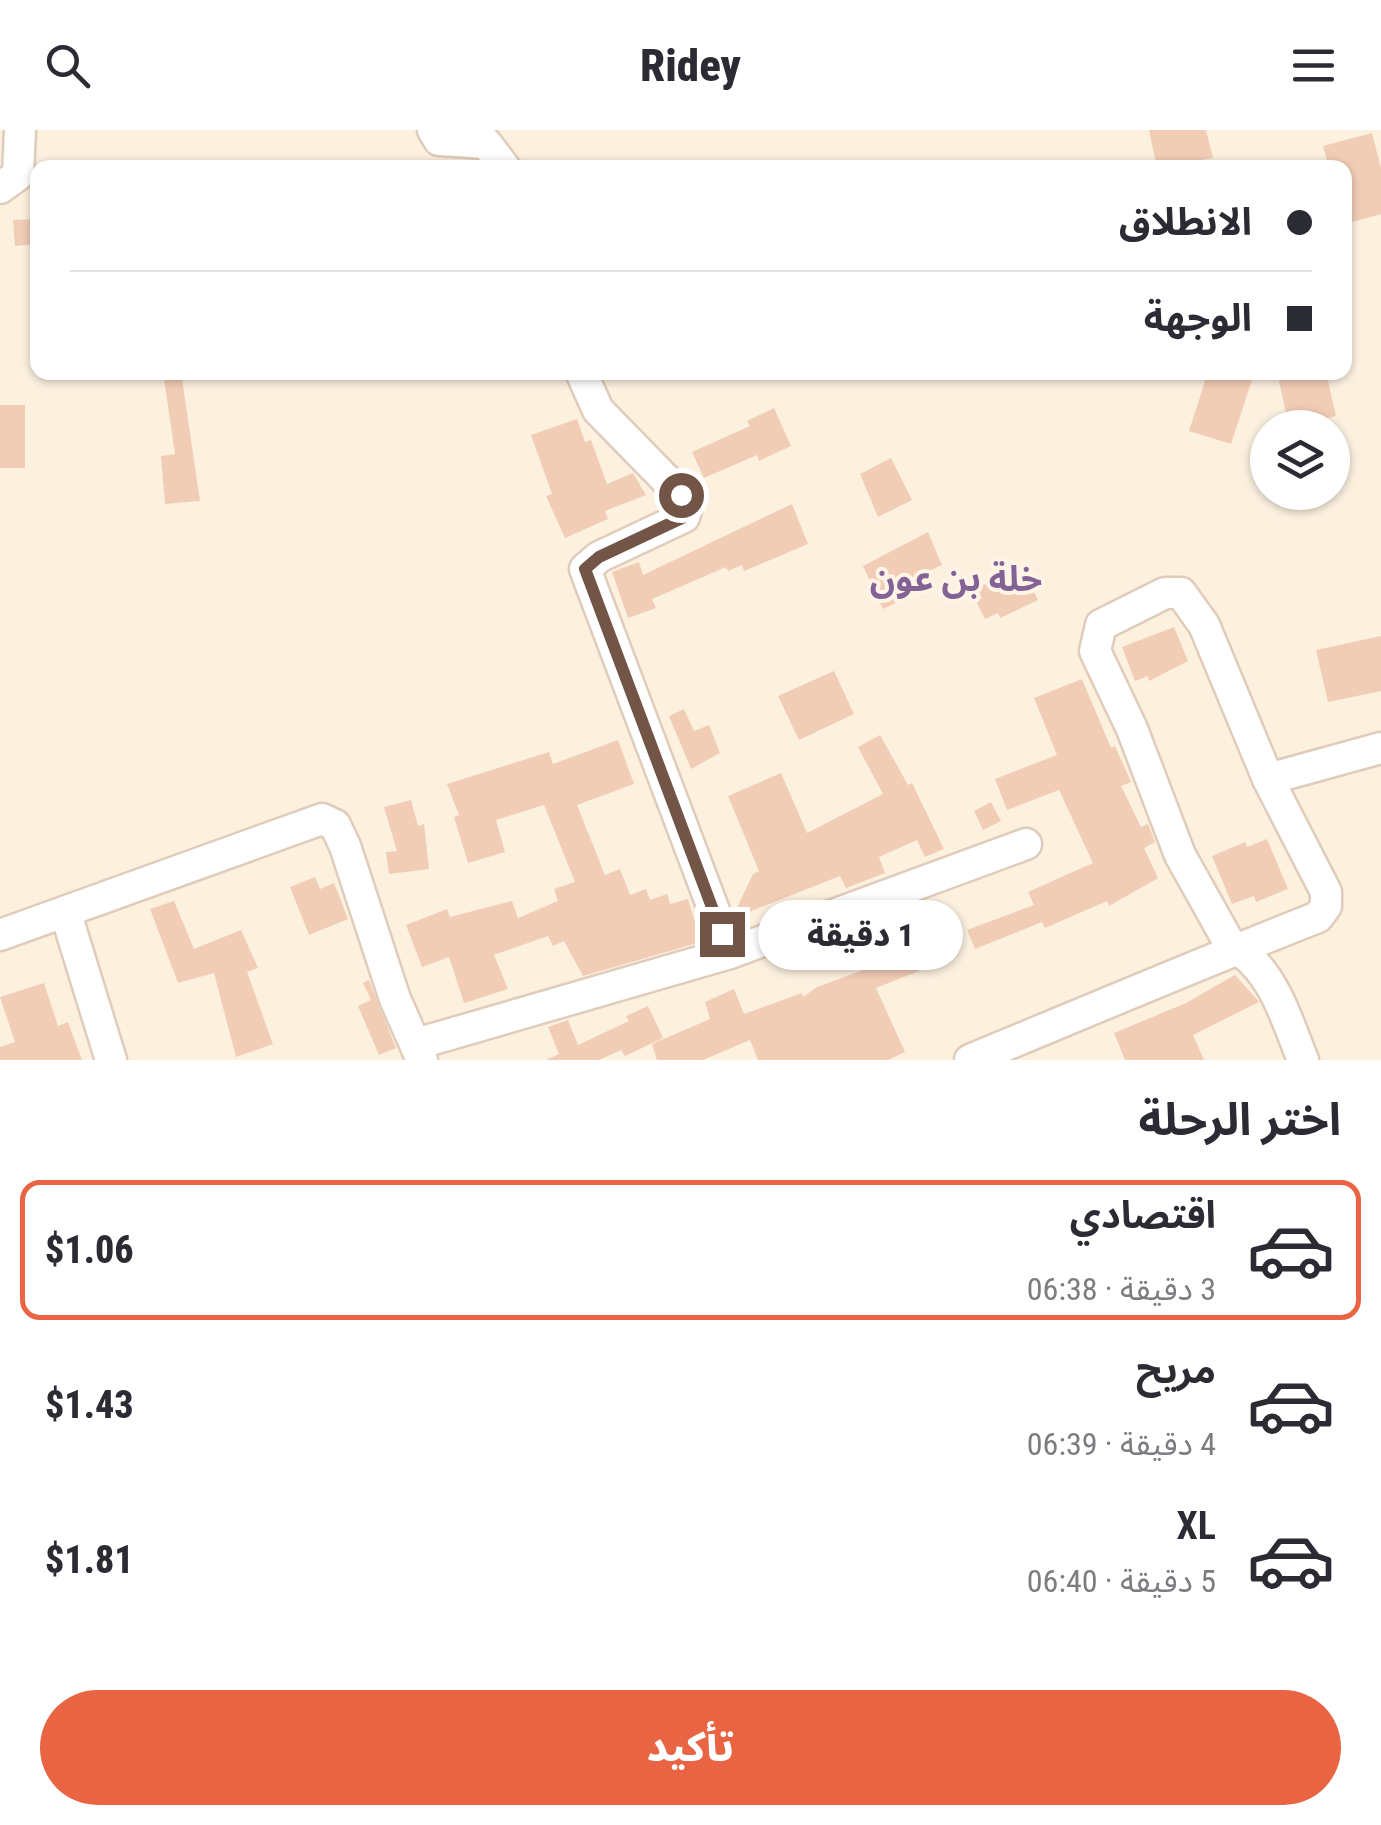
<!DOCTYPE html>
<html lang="ar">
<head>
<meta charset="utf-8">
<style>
	:root { --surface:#fff; --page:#f7f7f7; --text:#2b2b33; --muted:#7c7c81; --line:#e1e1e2; --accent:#e86442 }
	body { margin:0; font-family:"Roboto Condensed","Noto Sans Arabic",sans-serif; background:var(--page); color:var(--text); direction:rtl; height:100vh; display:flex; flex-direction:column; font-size:38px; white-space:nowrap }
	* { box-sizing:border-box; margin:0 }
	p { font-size:32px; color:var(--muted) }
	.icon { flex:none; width:55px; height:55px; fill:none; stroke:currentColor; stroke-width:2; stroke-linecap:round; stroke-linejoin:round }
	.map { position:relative; height:930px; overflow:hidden; direction:ltr }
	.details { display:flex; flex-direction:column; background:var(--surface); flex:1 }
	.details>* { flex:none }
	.top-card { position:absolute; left:30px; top:30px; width:1322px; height:220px; border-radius:20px; box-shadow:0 2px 8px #0004; direction:rtl; display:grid; align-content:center; height:220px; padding:0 40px; background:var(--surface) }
	.tools { position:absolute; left:1250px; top:280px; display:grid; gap:20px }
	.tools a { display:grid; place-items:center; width:100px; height:100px; border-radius:50%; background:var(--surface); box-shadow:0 2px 8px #0004; font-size:50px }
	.end { position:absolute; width:45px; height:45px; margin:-22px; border:12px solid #725547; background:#fff; box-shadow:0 0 0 5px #fff }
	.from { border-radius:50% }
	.bubble { position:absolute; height:70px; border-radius:35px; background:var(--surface); box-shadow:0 2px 8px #0004; font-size:32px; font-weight:800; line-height:70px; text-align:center; direction:rtl }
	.top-card b { display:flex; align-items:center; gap:35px; height:95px; font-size:38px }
	.top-card b+b { border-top:2px solid var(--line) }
	.top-card i { width:25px; height:25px; background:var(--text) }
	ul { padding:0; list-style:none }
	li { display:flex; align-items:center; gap:30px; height:140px; margin:0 20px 15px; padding:0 20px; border:5px solid transparent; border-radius:20px }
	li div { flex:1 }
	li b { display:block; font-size:38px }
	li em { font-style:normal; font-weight:800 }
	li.selected { border-color:var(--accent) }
	li>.icon { width:90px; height:90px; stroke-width:1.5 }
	h2 { padding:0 40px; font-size:45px; line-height:120px }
	.action { display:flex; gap:20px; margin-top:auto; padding:20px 40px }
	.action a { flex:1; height:115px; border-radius:60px; background:var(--accent); color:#fff; font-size:40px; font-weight:800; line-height:115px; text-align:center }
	header { display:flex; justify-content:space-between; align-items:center; height:130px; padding:0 40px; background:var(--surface); font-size:45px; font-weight:800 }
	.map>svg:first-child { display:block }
	.building { fill:#f2cdb6 }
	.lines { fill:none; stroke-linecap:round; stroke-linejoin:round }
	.minor-casing { stroke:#e0ccbb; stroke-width:35 }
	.minor { stroke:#fff; stroke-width:30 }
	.route { stroke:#725547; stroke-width:12 }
	.labels { text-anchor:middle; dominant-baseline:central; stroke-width:8; stroke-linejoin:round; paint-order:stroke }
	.quarter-label { font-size:35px; font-weight:bold; fill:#836296; stroke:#fff4e5 }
</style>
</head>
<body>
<header><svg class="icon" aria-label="menu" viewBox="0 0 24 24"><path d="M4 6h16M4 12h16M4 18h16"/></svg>Ridey<svg class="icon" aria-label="search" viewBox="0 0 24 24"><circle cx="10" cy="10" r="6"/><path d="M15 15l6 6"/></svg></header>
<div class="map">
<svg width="1381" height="930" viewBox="0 0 1381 930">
	<rect width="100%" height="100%" fill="#fcf0df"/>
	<g class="building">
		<path d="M 1149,0 L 1206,0 L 1213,28 L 1157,38 Z"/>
		<path d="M 1372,3 L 1381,38 L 1381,84 L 1345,94 L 1345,38 L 1329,38 L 1323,16 Z"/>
		<path d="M 37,89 L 38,114 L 15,116 L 13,90 Z"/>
		<path d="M 163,242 L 181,242 L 200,371 L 165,374 L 161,326 L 175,324 Z"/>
		<path d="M 1208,242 L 1252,250 L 1231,314 L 1189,301 Z"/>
		<path d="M 1277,242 L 1326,242 L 1336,286 L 1289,297 Z"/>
		<rect x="0" y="275" width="25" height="63"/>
		<path d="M 774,278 L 791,316 L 759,331 L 757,325 L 704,348 L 692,322 L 750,296 L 747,291 Z"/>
		<path d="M 577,289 L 585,312 L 591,310 L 607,354 L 633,343 L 646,365 L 605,381 L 608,389 L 565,408 L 546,366 L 552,364 L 531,305 Z"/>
		<path d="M 891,328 L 912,370 L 878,387 L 860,344 Z"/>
		<path d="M 792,374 L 808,414 L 744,441 L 742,435 L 728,441 L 726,437 L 652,469 L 656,478 L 628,488 L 612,442 L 639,432 L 643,445 Z"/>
		<path d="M 928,402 L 942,435 L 904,452 L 911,466 L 883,479 L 863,436 Z"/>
		<path d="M 1015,440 L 1022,455 L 1029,452 L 1038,470 L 1000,488 L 998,483 L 985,489 L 976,471 L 982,468 L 977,458 Z"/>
		<path d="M 1174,497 L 1188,531 L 1149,551 L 1148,546 L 1135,551 L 1122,517 Z"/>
		<path d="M 1381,506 L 1381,561 L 1328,572 L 1316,520 Z"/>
		<path d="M 834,541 L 854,584 L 799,610 L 778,566 Z"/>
		<path d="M 1082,549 L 1111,618 L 1115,616 L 1131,652 L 1121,656 L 1141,697 L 1148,694 L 1155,712 L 1144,718 L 1158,748 L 1109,776 L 1107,771 L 1045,798 L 1042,792 L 975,819 L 967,800 L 1034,775 L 1028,762 L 1093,733 L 1059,660 L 1007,680 L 995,649 L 1057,625 L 1034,568 Z"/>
		<path d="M 684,579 L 694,601 L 709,595 L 720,623 L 691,639 L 669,586 Z"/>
		<path d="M 880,605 L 908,655 L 912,653 L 944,719 L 925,727 L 917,710 L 879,727 L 885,743 L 846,758 L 840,746 L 736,787 L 735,782 L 753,744 L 759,741 L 728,666 L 781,643 L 807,703 L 883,664 L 858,617 Z"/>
		<path d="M 618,610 L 634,654 L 577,675 L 605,745 L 620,739 L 630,765 L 646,759 L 650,770 L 667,764 L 670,774 L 688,769 L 701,812 L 583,846 L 564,811 L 553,816 L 548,806 L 494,825 L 508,859 L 464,873 L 449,827 L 422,837 L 406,795 L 447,779 L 450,787 L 512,771 L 518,788 L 558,771 L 554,759 L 575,752 L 544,675 L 496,690 L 505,722 L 468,733 L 454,687 L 459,685 L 447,654 L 549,622 L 553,634 Z"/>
		<path d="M 411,670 L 418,696 L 424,694 L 429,739 L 389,744 L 386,722 L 397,721 L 384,677 Z"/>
		<path d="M 991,672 L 1001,691 L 983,700 L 974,681 Z"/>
		<path d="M 1267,709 L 1288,759 L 1256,772 L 1254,766 L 1232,774 L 1212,726 L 1245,712 L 1247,717 Z"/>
		<path d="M 315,747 L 320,759 L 334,753 L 348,789 L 309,805 L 290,757 Z"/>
		<path d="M 174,771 L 194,819 L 241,800 L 258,838 L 247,842 L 273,914 L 236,927 L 214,843 L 178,853 L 150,779 Z"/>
		<path d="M 903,804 L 919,841 L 876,858 L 905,922 L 888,930 L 758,930 L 750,910 L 703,930 L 657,930 L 652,914 L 710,889 L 705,872 L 734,859 L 744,884 L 802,863 L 803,867 L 817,857 L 883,833 L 876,817 Z"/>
		<path d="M 1235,845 L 1259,872 L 1193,905 L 1204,930 L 1125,930 L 1114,903 L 1186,873 Z"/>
		<path d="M 369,850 L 396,918 L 379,925 L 358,876 L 371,870 L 363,853 Z"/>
		<path d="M 44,853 L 58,896 L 68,892 L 82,930 L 0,930 L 0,917 L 15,912 L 0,867 Z"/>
		<path d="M 648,876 L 663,908 L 625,926 L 621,920 L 599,930 L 546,930 L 559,924 L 548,897 L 568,890 L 578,915 L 629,891 L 626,886 Z"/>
	</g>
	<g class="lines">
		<defs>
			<g id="minor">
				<path d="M 433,0 L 439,10 L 486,13 L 505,38"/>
				<path d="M 0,58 L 18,45 L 20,0"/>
				<path d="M 581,242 L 598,280 L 681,365 L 687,377 L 684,387 L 599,427 L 585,439 L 730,823"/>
				<path d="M 1268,649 L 1381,618"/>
				<path d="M 66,784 L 111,930"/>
				<path d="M 0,805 L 322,689 L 335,695 L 345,716 L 395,869 L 422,930"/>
				<path d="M 416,914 L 730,823 L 1026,714"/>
				<path d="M 970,930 C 1086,882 1201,833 1318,787 L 1326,776 L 1326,762 L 1268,649 L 1204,495 L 1181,463 L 1165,463 L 1101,495 L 1095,521 L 1132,599 L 1180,725 L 1227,809 C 1234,818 1243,822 1251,830 C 1278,856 1289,896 1303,930"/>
			</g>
		</defs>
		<use href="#minor" class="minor-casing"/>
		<use href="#minor" class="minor"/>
	</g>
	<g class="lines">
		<path class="route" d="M 681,365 L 687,376 L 684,387 L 599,427 L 585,439 L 722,804"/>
	</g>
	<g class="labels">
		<g class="quarter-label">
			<text x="956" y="449">خلة بن عون</text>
		</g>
	</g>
</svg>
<div class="tools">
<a><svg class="icon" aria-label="layers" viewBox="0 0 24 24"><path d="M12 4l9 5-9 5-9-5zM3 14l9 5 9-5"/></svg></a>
</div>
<i class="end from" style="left:681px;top:365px"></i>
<i class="end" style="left:722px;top:804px"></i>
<div class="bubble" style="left:758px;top:770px;width:205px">1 دقيقة</div>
<div class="top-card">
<b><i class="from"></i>الانطلاق</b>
<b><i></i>الوجهة</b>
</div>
</div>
<section class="details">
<h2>اختر الرحلة</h2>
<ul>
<li class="selected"><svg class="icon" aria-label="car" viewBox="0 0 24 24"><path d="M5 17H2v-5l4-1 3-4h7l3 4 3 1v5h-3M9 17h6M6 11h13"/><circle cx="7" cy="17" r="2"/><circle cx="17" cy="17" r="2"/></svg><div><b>اقتصادي</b><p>3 دقيقة · 06:38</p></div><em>$1.06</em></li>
<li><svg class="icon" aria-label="car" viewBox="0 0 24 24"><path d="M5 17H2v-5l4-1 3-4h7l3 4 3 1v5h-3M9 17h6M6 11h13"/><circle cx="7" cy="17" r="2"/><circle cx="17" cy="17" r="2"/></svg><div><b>مريح</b><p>4 دقيقة · 06:39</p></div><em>$1.43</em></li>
<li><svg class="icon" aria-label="car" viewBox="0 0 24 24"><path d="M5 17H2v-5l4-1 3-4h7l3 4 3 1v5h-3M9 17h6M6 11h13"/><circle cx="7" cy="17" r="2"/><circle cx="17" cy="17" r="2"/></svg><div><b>XL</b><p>5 دقيقة · 06:40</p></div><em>$1.81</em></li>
</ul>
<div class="action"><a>تأكيد</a></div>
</section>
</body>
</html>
